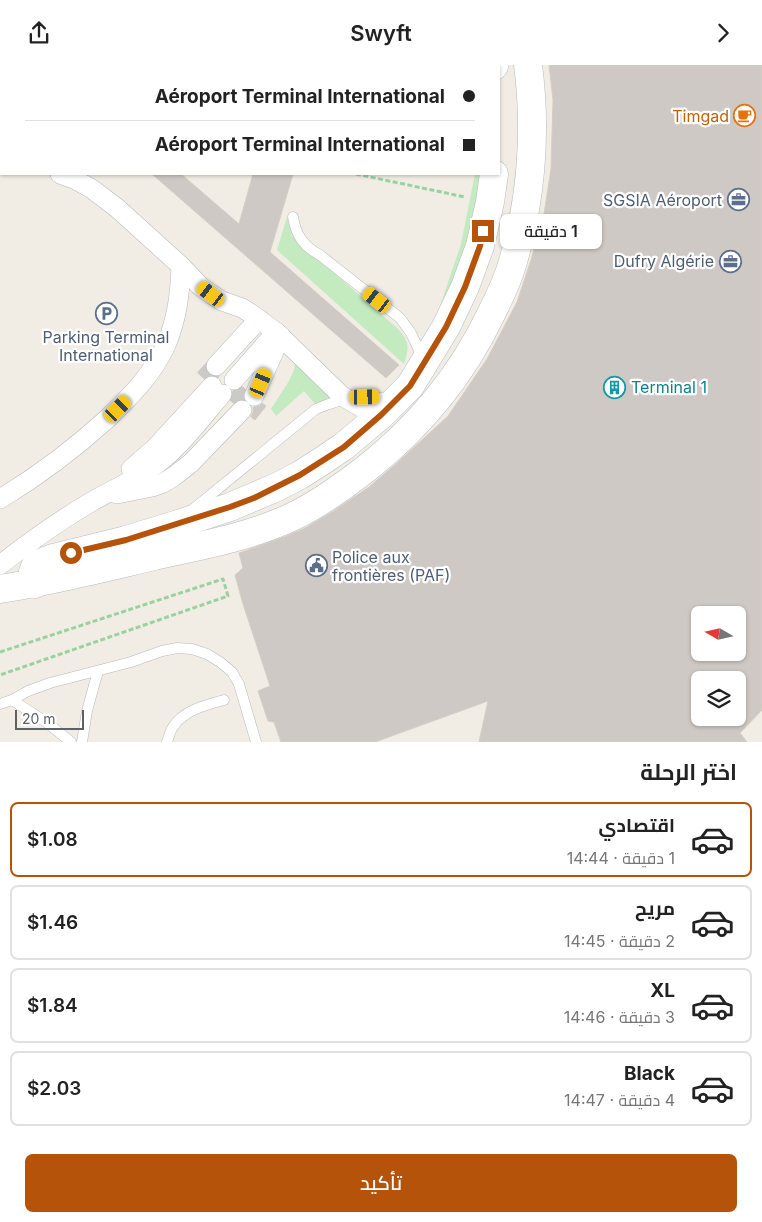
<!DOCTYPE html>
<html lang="ar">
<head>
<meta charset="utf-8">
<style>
	:root { --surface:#fff; --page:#f6f6f6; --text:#222; --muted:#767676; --line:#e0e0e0; --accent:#b45309 }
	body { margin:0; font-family:Inter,Cairo,sans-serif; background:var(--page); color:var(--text); direction:rtl; height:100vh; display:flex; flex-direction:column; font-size:19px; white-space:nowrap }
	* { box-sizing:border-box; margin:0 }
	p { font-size:16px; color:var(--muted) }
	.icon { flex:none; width:28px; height:28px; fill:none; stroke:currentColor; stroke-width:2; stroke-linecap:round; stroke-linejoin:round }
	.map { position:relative; height:677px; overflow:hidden; direction:ltr }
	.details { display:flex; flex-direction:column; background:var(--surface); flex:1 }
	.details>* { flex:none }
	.top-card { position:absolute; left:0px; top:0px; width:500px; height:110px; box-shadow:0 1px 4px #0004; direction:rtl; display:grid; align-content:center; height:110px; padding:0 25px; background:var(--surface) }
	.needle { width:32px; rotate:279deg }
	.fabs { position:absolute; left:691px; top:541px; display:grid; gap:10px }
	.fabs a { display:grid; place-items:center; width:55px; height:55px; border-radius:8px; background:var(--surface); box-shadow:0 1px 4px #0004; font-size:25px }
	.scale { position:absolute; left:15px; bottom:12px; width:69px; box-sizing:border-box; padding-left:5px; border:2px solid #5d6267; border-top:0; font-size:14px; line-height:18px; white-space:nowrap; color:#5d6267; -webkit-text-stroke:4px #fff; paint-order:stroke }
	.end { position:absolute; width:22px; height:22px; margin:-11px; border:6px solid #b45309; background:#fff; box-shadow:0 0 0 2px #fff }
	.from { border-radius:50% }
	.bubble { position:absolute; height:35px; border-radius:8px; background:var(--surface); box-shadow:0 1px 4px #0004; font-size:16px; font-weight:600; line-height:35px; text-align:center; direction:rtl }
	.car { position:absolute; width:15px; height:30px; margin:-15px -8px; border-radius:6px; box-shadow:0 0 4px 1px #0007; background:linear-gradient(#f5c518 24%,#345 0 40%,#f5c518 0 76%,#345 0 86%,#f5c518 0) }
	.top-card b { display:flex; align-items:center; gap:18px; height:48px; font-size:19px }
	.top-card b+b { border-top:1px solid var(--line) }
	.top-card i { width:12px; height:12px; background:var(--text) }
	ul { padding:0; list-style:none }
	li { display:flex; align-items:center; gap:15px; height:75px; margin:0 10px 8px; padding:0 15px; border:2px solid var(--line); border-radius:8px }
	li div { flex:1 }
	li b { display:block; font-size:19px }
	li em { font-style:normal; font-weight:600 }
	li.current { border-color:var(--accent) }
	li>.icon { width:45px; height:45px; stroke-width:1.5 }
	h2 { padding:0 25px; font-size:22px; line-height:60px }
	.button { display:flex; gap:10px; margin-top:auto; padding:10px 25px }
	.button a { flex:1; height:58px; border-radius:8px; background:var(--accent); color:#fff; font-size:20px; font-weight:600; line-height:58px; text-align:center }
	header { display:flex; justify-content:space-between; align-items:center; height:65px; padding:0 25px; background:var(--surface); font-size:22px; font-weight:600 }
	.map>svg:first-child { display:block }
	.green { fill:#c4eac0 }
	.building { fill:#cec9c4; stroke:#d6cec3; fill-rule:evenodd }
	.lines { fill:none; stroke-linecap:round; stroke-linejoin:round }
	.minor-tunnel { stroke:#cccac6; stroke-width:19; stroke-dasharray:19 9; stroke-linecap:butt }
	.service-casing { stroke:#b6b9bd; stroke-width:11 }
	.minor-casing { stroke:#b6b9bd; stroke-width:20 }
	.secondary-casing { stroke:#b6bbc0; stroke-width:29 }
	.path { stroke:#9ad1a3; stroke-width:3; stroke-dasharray:5 2.5; stroke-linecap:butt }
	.service { stroke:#fff; stroke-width:10 }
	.minor { stroke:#fff; stroke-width:19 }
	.secondary { stroke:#fff; stroke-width:28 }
	.route { stroke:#b45309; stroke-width:6 }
	.labels { text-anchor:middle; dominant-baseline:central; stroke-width:4.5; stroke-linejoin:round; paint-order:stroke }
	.food-label { font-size:16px; fill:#c56008; stroke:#fff; text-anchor:end }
	.service-label { font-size:16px; fill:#4e5e75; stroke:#fff; text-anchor:end }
	.culture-label { font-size:16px; fill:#0d838f; stroke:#fff; text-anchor:start }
</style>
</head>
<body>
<header><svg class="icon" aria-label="forward" viewBox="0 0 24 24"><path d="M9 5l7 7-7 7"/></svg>Swyft<svg class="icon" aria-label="share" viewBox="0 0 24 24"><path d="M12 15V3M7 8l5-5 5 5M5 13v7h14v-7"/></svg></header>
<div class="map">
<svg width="762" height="677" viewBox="0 0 762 677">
	<rect width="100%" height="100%" fill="#f1ede5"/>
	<g class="green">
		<path d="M 475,109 L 491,109 L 489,128 L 434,259 L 461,179 Z"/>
		<path d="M 287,152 L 292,171 L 398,264 C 410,277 409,283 404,299 L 277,185 Z"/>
		<path d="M 297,287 L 332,320 L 329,333 L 316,340 L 304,326 L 276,351 L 271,344 L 289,316 L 294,305 Z"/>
	</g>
	<g class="building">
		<path d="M 549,0 L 762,0 L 762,645 L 740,668 L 747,677 L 479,677 L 488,636 L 375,677 L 281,677 L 274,657 L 268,656 L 258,626 L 270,621 L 243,539 L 235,510 L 243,503 L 239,488 L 284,472 L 303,464 L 332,447 L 369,422 L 397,398 L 448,351 L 487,294 L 517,237 L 531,195 L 544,149 L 551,104 L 553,35 ZM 700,550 L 738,550 L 738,588 L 700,588 ZM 700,615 L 738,615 L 738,652 L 700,652 Z"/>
		<path d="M 152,109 L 181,109 L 239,159 L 253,109 L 293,109 L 270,187 L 399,300 L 386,313 Z"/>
		<path d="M 243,322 L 245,324 L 243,332 L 243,334 L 238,334 L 233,338 L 231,336 L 233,331 L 233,326 L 238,325 Z"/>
		<path d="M 262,338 L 266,341 L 255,355 L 251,352 L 253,347 L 253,342 L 260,340 Z"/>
	</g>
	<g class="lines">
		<g class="minor-tunnel">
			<path d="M 204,314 L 216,301"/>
			<path d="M 234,339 L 246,325"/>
		</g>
		<defs>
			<g id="service">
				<path d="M 437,1 L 440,0"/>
				<path d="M 293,152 C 296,170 303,181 320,190 L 400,253 L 411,268 L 418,283 L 421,294"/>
				<path d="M 192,445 L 316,344 C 345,332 362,329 392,335"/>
				<path d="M 12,635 L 46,657 L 71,677"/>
				<path d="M 0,639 L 12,635 L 28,626 L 50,618 L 131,597 L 162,586 L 177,583 L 192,584 L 207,589 L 220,597 L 232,607 L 239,619 L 256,677"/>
				<path d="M 82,677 L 87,646 L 98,606"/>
				<path d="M 167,677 C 169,672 170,666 173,662 C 184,645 206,640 224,635"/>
			</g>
			<g id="minor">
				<path d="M 12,0 L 19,1"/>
				<path d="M 117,1 L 126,0"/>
				<path d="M 0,94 L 1,94"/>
				<path d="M 60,109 L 74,114 L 92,124 L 117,143 L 181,201 L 200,221 L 211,229 L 222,236 L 242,243 L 250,248 L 276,267 L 342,331 L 364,344 L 381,350"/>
				<path d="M 216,301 L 259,254"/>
				<path d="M 234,315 L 276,267"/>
				<path d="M 254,331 L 281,271"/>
				<path d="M 131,404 L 155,383 L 212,321"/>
				<path d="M 117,429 L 152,422 L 163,418 L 173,412 L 191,398 L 242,345"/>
				<path d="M 0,434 C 38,411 74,384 107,354 C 130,332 153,309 166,280 C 177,254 180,229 181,201"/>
				<path d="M 0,500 C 29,477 59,456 91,437 C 115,423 142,412 163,394 C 184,377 204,350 222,329"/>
			</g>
			<g id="secondary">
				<path d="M 493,0 L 494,1"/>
				<path d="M 35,519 L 32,513 L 33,507 L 35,502 L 40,498 L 53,493 L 126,475 L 172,461 L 230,442 L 277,422 L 300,410 L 322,396 L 344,381 L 381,350 L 410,321 L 446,262 L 465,222 L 480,181 L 490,137 L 494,109"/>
				<path d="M 0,524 C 52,516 103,503 154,491 C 202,480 251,472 296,450 C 322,437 345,420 367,403 C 420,361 462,310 491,249 C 498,235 505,221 510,206 C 531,141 537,68 528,0"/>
			</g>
		</defs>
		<use href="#service" class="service-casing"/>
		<use href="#minor" class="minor-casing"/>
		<use href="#secondary" class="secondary-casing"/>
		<g class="path">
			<path d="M 356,109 L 465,132"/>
			<path d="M 0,587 L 223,514 L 228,531 L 0,610"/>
		</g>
		<use href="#service" class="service"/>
		<use href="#minor" class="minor"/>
		<use href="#secondary" class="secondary"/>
	</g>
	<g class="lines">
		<path class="route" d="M 71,488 L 126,475 L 230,442 L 254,433 L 300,410 L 344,382 L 381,350 L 410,321 L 446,262 L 465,222 L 480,181 L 483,166"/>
	</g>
	<defs>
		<symbol id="cafe-ring" viewBox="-11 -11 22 22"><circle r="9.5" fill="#fff" stroke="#e8710a" stroke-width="1.5"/><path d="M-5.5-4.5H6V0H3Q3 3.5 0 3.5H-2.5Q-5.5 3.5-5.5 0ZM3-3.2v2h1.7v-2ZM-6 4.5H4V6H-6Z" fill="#e8710a"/></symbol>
		<symbol id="office-ring" viewBox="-11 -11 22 22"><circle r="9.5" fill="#fff" stroke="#5c6f8a" stroke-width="1.5"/><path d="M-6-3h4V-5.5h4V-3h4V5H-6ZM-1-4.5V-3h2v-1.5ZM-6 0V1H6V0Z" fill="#5c6f8a"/></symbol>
		<symbol id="parking-ring" viewBox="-11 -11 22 22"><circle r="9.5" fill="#fff" stroke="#5c6f8a" stroke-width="1.5"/><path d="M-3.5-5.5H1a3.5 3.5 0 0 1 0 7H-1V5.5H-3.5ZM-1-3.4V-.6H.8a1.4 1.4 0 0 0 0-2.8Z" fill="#5c6f8a"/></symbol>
		<symbol id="building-ring" viewBox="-11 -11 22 22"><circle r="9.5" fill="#fff" stroke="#0f9aa8" stroke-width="1.5"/><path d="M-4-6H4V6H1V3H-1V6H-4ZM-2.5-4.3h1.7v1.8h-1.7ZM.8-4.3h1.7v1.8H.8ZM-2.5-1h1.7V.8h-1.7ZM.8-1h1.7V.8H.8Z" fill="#0f9aa8"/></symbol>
		<symbol id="civic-ring" viewBox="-11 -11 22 22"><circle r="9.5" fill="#fff" stroke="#5c6f8a" stroke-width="1.5"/><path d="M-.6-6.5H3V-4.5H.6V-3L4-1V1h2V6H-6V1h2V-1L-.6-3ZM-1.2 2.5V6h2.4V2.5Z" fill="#5c6f8a"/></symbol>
	</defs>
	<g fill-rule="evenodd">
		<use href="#cafe-ring" x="732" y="38" width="25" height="25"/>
		<use href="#office-ring" x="726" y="122" width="25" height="25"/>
		<use href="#office-ring" x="718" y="184" width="25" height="25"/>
		<use href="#parking-ring" x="94" y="236" width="25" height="25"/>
		<use href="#building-ring" x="602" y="310" width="25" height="25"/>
		<use href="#civic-ring" x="304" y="488" width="25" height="25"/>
	</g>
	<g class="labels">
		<g class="food-label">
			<text x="729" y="51">Timgad</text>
		</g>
		<g class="service-label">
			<text x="722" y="135">SGSIA Aéroport</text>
			<text x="714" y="196">Dufry Algérie</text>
			<text x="106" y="272" text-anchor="middle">Parking Terminal<tspan x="106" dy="18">International</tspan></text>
			<text x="332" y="492" text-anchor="start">Police aux<tspan x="332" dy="18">frontières (PAF)</tspan></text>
		</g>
		<g class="culture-label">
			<text x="631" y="322">Terminal 1</text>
		</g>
	</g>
</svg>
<div class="fabs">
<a><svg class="needle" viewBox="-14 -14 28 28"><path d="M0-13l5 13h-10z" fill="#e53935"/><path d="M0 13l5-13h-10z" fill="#767676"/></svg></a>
<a><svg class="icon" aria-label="layers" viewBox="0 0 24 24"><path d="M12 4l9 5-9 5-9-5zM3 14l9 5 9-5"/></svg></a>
</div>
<div class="scale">20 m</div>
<i class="end from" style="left:71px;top:488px"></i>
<i class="end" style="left:483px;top:166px"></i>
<div class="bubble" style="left:500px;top:149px;width:102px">1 دقيقة</div>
<i class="car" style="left:211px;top:229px;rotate:307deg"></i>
<i class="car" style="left:377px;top:235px;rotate:308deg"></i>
<i class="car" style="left:261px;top:318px;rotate:23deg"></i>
<i class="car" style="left:365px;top:332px;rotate:89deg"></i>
<i class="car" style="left:118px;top:344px;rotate:45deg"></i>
<div class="top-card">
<b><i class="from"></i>Aéroport Terminal International</b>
<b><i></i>Aéroport Terminal International</b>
</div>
</div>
<section class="details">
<h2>اختر الرحلة</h2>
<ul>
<li class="current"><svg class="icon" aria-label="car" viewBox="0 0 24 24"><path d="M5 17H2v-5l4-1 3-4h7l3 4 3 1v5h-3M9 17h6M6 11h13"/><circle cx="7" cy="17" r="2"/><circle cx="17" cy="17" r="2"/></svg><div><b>اقتصادي</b><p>1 دقيقة · 14:44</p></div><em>$1.08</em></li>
<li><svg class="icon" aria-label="car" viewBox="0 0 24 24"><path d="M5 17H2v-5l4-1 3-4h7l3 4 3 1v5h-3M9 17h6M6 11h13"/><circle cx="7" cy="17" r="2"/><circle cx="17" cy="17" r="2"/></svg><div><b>مريح</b><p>2 دقيقة · 14:45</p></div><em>$1.46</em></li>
<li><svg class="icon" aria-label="car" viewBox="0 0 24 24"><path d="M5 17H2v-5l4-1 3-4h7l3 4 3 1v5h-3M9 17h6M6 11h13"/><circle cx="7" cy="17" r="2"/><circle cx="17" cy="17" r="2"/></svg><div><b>XL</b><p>3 دقيقة · 14:46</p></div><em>$1.84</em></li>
<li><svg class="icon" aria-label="car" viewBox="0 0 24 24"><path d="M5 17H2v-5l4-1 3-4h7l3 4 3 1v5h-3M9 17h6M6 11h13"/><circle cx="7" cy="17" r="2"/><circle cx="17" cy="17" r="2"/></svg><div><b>Black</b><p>4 دقيقة · 14:47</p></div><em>$2.03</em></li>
</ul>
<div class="button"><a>تأكيد</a></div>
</section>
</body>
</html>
